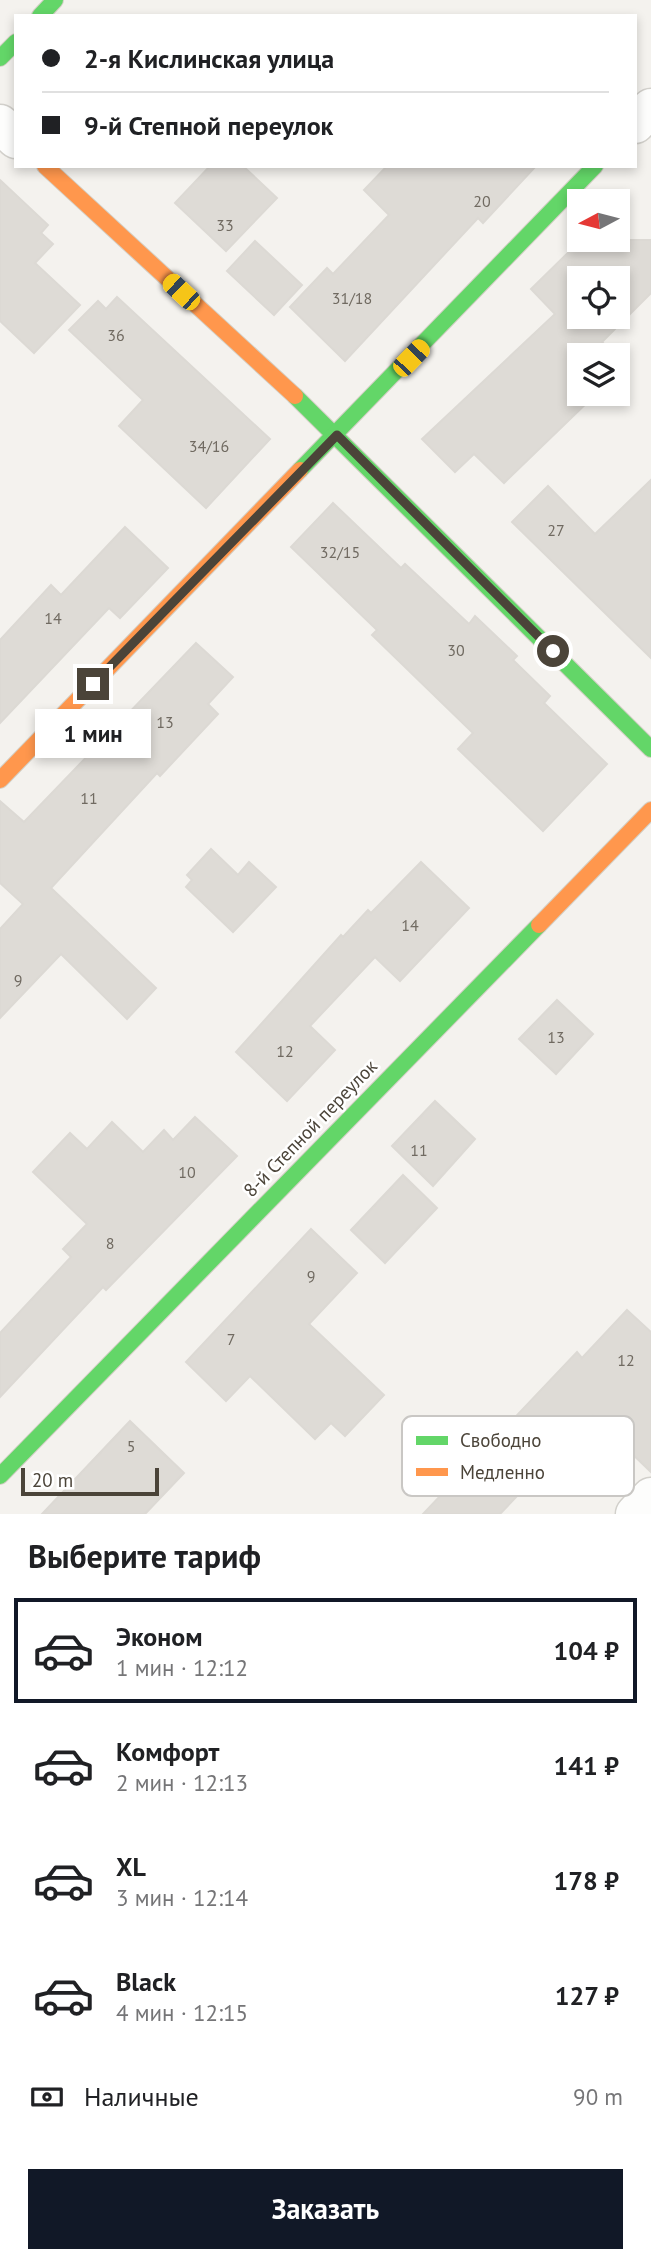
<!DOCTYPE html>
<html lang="ru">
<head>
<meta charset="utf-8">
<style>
	:root { --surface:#fff; --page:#f2f2f2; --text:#202124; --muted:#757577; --line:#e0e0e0; --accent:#111827 }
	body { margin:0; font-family:"PT Sans",sans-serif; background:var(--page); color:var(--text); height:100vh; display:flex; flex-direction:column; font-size:26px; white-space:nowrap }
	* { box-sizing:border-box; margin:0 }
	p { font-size:23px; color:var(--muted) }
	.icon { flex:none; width:38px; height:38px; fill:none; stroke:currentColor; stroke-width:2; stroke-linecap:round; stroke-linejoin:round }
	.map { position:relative; height:1514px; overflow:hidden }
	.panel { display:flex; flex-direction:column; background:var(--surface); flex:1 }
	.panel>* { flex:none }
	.hud { position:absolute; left:14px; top:14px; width:623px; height:154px; border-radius:0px; box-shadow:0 4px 10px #0003; display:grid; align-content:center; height:154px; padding:0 28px; background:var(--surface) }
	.needle { width:46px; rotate:263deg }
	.tools { position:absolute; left:567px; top:189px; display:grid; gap:14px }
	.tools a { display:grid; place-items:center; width:63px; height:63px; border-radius:0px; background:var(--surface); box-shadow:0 4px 10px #0003; font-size:35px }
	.scale { position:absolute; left:21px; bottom:18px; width:138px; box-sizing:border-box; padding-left:7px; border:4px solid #4b4439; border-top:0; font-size:19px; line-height:24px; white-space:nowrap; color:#4b4439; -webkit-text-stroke:5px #fff; paint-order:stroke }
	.end { position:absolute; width:32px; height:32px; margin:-16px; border:9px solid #4b4439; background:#fff; box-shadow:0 0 0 4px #fff }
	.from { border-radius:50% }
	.bubble { position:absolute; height:49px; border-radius:0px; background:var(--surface); box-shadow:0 4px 10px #0003; font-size:23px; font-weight:600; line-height:49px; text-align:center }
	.car { position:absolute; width:21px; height:42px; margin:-21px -10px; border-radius:9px; box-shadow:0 0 5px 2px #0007; background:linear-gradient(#f5c518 24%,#345 0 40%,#f5c518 0 76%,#345 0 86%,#f5c518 0) }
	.hud b { display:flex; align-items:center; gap:24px; height:66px; font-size:26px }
	.hud b+b { border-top:2px solid var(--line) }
	.hud i { width:18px; height:18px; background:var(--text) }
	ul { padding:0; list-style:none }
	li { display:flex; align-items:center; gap:21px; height:105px; margin:0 14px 10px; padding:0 14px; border:4px solid transparent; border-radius:0px }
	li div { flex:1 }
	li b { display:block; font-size:26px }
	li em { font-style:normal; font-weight:600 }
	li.active { border-color:var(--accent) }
	li>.icon { width:63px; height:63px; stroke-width:1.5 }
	h2 { padding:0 28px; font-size:32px; line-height:84px }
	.pay { display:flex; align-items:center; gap:18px; height:77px; padding:0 28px; font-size:26px }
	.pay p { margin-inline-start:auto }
	.primary-button { display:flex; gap:14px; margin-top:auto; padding:14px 28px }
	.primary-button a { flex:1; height:80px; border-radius:0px; background:var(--accent); color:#fff; font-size:28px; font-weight:600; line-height:80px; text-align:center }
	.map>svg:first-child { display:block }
	.building { fill:#dedbd6; stroke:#dcd9d4; stroke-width:2; fill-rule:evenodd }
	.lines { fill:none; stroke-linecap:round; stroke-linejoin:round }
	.street-casing { stroke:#d2d0cb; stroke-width:41 }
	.fast-casing { stroke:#d3cfc5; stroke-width:18 }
	.slow-casing { stroke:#d3cfc5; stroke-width:18 }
	.street { stroke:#fdfdfc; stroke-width:38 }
	.fast { stroke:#63d668; stroke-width:16 }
	.slow { stroke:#ff974d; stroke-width:16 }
	.route { stroke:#4b4439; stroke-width:9 }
	.labels { text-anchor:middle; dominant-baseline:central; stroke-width:5; stroke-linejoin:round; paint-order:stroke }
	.number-label { font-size:16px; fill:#706a61 }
	.street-label { font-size:19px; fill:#4b4439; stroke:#fff }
	.key { fill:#fff; stroke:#c9c7c4; stroke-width:2 }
	.key-label { font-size:19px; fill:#4b4439 }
</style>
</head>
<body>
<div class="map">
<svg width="651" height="1514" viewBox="0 0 651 1514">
	<rect width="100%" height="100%" fill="#f4f2ee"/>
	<g class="building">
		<path d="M 210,166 L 243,166 L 277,198 L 226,251 L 175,203 Z"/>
		<path d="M 387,166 L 536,166 L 483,223 L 478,218 L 345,361 L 290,307 L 327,268 L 333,274 L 389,215 L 364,190 Z"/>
		<path d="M 0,180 L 48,225 L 41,233 L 53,244 L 35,263 L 80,305 L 34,353 L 0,321 Z"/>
		<path d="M 581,240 L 651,240 L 651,293 L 602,342 L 615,355 L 579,355 L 579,394 L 594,396 L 504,483 L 474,454 L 455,472 L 422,439 L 555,314 L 531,289 ZM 579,278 L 618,278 L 618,317 L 579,317 Z"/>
		<path d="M 255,241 L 302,285 L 274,315 L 227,271 Z"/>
		<path d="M 117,297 L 270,439 L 206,508 L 119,426 L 143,400 L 69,330 L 98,301 L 106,309 Z"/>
		<path d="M 651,480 L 651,658 L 512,522 L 548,486 L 595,534 Z"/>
		<path d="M 333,503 L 401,568 L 405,564 L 469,624 L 475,616 L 517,656 L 513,660 L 550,696 L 544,703 L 607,764 L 543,831 L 458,749 L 473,733 L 372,635 L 377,630 L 291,547 Z"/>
		<path d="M 125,527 L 168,568 L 120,618 L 109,608 L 0,723 L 0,640 L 51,585 L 61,595 Z"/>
		<path d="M 196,643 L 233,677 L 208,704 L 218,714 L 160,776 L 157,773 L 51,888 L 156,988 L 127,1019 L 61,954 L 0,1018 L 0,929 L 23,904 L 0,883 L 0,801 L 24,822 Z"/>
		<path d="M 211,849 L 238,875 L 249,862 L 276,887 L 233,932 L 186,887 L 192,880 L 187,875 Z"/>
		<path d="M 421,862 L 469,908 L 400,981 L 375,957 L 310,1026 L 335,1050 L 287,1101 L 236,1052 L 341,935 L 343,937 L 368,910 L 371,913 Z"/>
		<path d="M 557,1000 L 593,1034 L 556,1074 L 519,1039 Z"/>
		<path d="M 435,1101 L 475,1139 L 433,1186 L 392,1146 Z"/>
		<path d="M 195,1117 L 237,1156 L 106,1290 L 103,1287 L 0,1397 L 0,1333 L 71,1257 L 63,1249 L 87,1224 L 33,1172 L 70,1133 L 87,1149 L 112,1122 L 143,1152 L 164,1130 L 173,1140 Z"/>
		<path d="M 403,1175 L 437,1208 L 385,1263 L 351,1230 Z"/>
		<path d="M 311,1229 L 357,1273 L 309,1324 L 384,1395 L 345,1436 L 331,1423 L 315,1439 L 250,1376 L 226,1401 L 186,1362 Z"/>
		<path d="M 627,1310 L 651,1332 L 651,1472 L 593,1416 L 500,1514 L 423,1514 L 577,1352 L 582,1358 Z"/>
		<path d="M 130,1421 L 184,1473 L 145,1514 L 42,1514 Z"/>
	</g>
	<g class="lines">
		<defs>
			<g id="street">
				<path d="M 0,124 L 16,139"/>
				<path d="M 635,124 L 651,108"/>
				<path d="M 635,1514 L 651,1497"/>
			</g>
			<g id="fast">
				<path d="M 40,16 L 55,0"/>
				<path d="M 0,58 L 16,42"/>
				<path d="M 295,396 L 651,749"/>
				<path d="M 300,470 L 595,166"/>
				<path d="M 0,1476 L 539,925"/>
			</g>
			<g id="slow">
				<path d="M 45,166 L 295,396"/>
				<path d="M 0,780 L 300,470"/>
				<path d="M 539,925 L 651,810"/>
			</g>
		</defs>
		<use href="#street" class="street-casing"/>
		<use href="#fast" class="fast-casing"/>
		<use href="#slow" class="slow-casing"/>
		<use href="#street" class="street"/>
		<use href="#fast" class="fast"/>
		<use href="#slow" class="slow"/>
	</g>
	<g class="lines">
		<path class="route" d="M 93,684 L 337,435 L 553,651"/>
	</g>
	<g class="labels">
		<g class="number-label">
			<text x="482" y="201">20</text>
			<text x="225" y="225">33</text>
			<text x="352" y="298">31/18</text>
			<text x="116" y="335">36</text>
			<text x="209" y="446">34/16</text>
			<text x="556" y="530">27</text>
			<text x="340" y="552">32/15</text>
			<text x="53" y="618">14</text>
			<text x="456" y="650">30</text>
			<text x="165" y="722">13</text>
			<text x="89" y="798">11</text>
			<text x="410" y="925">14</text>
			<text x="18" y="980">9</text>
			<text x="556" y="1037">13</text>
			<text x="285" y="1051">12</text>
			<text x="419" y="1150">11</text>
			<text x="187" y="1172">10</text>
			<text x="110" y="1243">8</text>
			<text x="311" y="1276">9</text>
			<text x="231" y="1339">7</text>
			<text x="626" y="1360">12</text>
			<text x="131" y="1446">5</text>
		</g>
		<g class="street-label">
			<text transform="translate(310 1128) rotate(-46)">8-й Степной переулок</text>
		</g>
	</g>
	<rect x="402" y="1416" width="232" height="80" rx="10" class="key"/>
	<rect x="416" y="1436" width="32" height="9" fill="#63d668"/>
	<rect x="416" y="1468" width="32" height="8" fill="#ff974d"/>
	<g class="key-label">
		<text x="460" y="1447">Свободно</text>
		<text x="460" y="1479">Медленно</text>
	</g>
</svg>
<div class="tools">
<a><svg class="needle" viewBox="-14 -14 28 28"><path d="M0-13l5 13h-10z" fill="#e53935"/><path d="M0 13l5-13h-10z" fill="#757577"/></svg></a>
<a><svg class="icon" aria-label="locate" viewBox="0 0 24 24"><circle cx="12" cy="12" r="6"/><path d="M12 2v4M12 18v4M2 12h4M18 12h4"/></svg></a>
<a><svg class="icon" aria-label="layers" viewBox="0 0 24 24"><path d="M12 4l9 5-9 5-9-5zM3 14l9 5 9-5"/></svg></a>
</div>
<div class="scale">20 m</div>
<i class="end from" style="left:553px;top:651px"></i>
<i class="end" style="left:93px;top:684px"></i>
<div class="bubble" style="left:35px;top:709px;width:116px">1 мин</div>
<i class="car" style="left:181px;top:292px;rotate:313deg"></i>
<i class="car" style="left:411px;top:358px;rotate:44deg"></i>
<div class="hud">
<b><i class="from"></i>2-я Кислинская улица</b>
<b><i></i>9-й Степной переулок</b>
</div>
</div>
<section class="panel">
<h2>Выберите тариф</h2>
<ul>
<li class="active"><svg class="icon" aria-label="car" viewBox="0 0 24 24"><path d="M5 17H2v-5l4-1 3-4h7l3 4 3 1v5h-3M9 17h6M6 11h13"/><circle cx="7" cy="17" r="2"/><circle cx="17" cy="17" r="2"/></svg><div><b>Эконом</b><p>1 мин · 12:12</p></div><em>104 ₽</em></li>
<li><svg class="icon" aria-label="car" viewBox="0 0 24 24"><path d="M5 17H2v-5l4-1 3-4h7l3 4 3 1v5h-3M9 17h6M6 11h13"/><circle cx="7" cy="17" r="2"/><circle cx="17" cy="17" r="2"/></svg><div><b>Комфорт</b><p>2 мин · 12:13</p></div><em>141 ₽</em></li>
<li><svg class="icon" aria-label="car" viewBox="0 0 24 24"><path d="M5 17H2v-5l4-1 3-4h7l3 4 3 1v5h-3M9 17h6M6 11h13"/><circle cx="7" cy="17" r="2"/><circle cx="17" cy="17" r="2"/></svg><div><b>XL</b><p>3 мин · 12:14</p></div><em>178 ₽</em></li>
<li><svg class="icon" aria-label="car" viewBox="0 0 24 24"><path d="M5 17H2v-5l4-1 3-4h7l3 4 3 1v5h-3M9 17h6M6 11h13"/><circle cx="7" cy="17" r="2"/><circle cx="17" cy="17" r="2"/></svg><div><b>Black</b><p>4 мин · 12:15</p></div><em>127 ₽</em></li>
</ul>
<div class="pay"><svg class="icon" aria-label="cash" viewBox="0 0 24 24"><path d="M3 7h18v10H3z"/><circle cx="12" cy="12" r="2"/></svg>Наличные<p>90 m</p></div>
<div class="primary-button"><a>Заказать</a></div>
</section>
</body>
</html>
